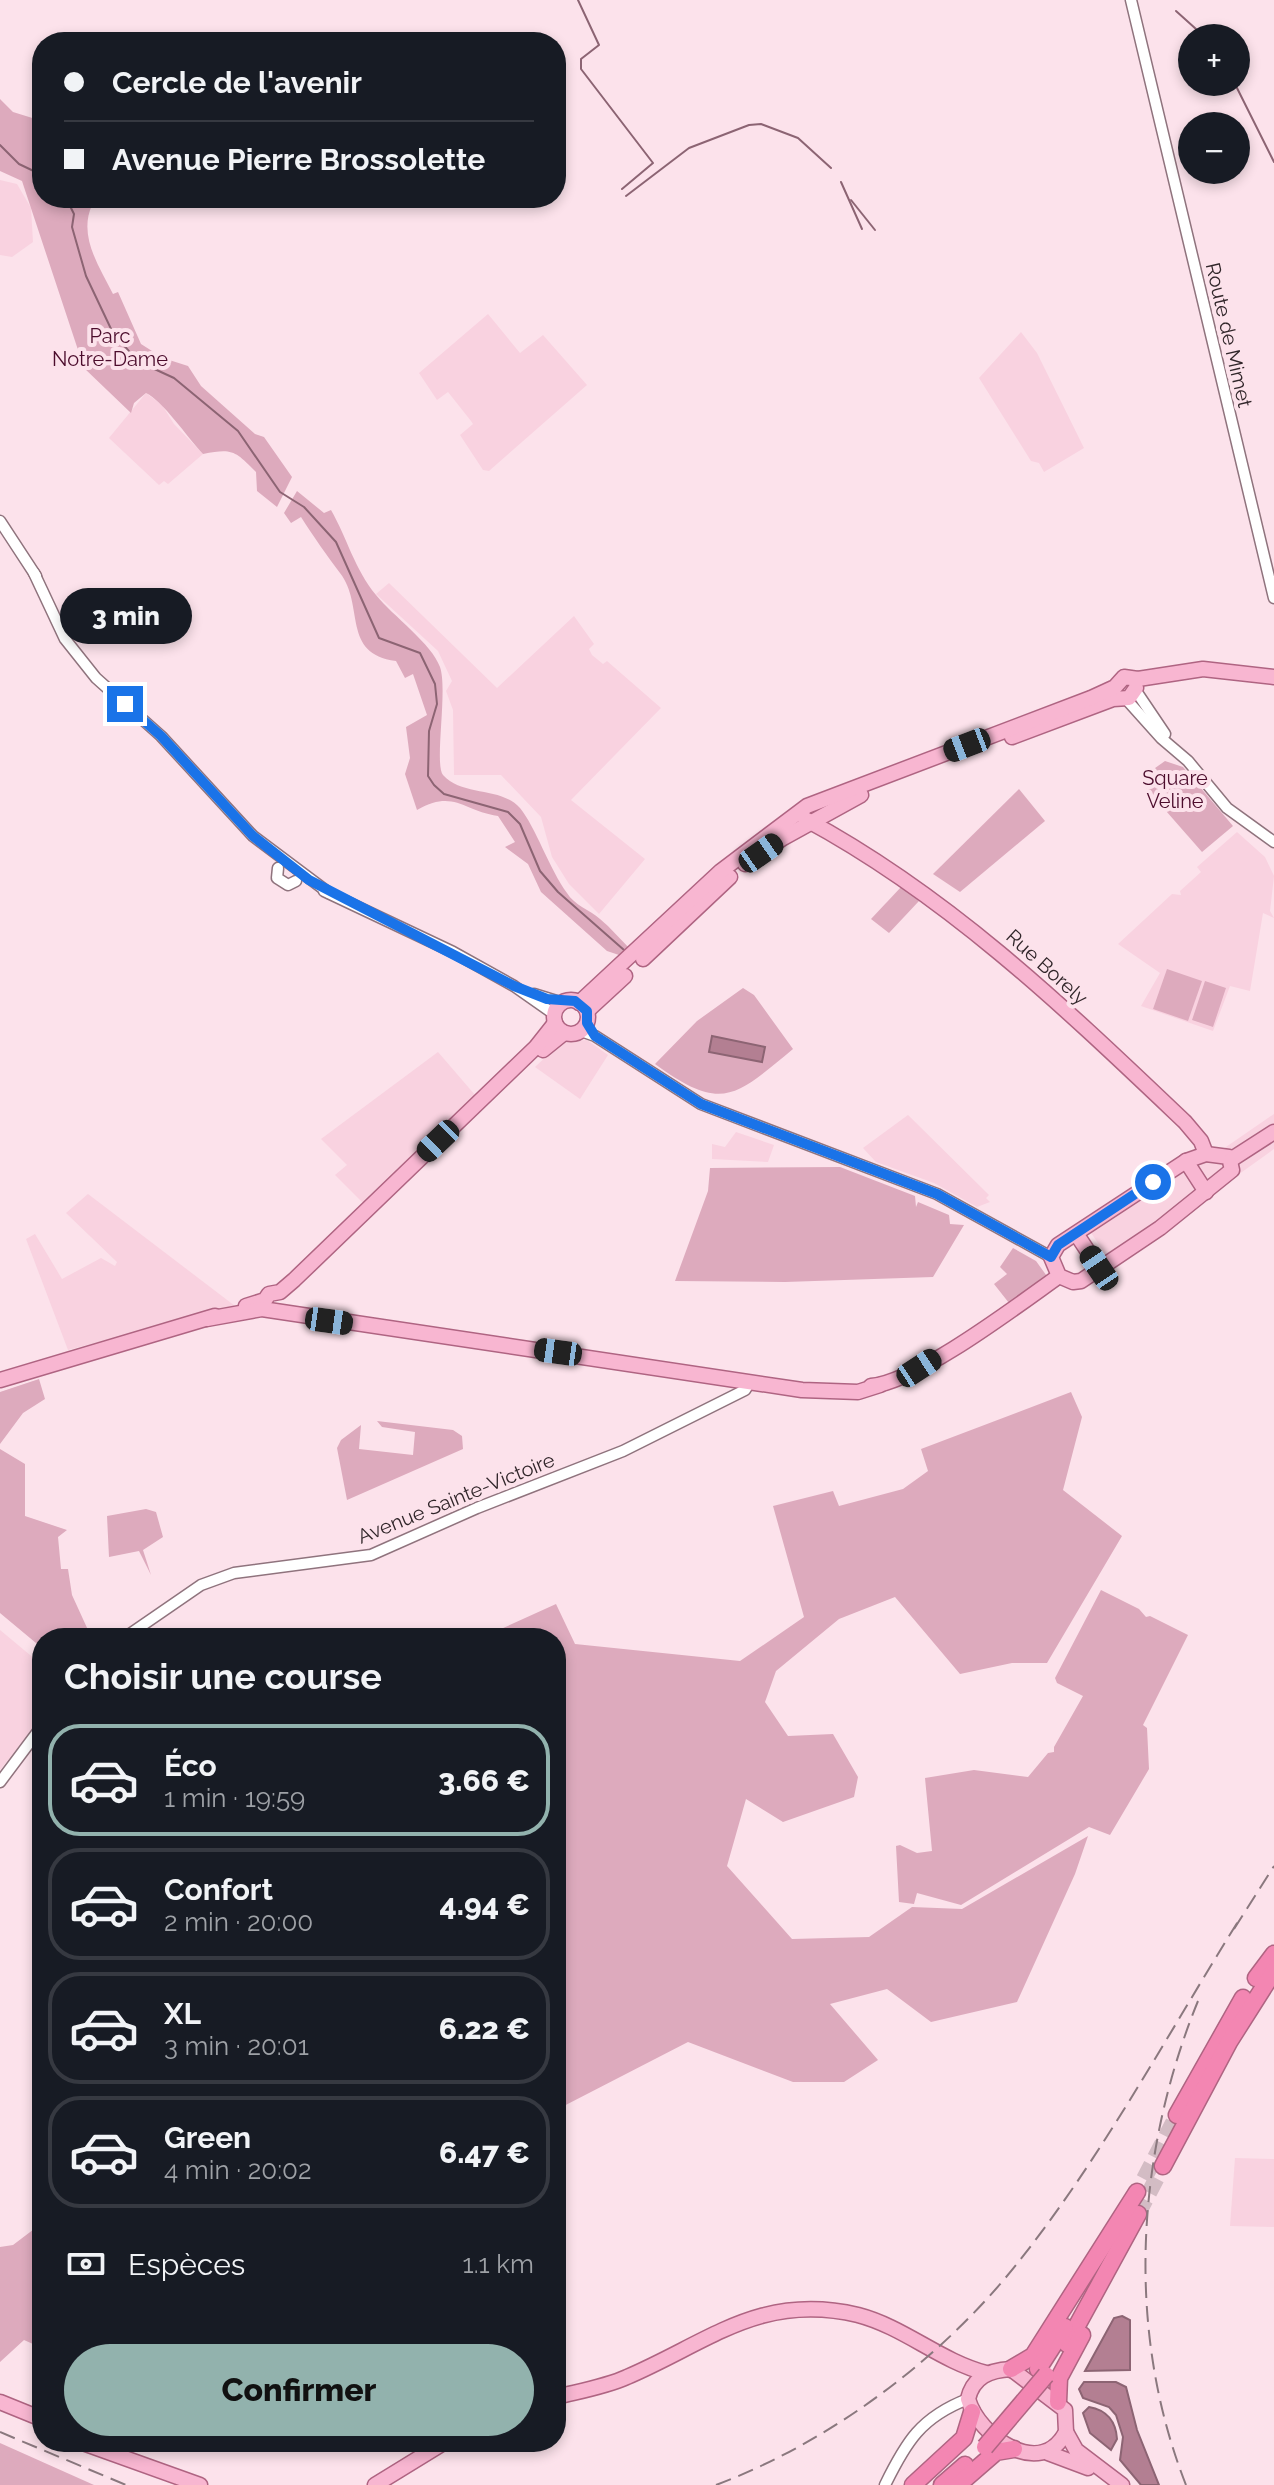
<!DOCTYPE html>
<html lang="fr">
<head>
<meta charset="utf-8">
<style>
	:root { --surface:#171b24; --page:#242831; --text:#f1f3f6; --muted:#9ea1a6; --line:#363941; --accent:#92b2ad }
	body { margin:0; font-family:Raleway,sans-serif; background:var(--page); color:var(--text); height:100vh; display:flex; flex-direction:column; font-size:30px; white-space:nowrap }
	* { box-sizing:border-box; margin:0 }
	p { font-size:26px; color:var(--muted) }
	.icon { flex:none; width:44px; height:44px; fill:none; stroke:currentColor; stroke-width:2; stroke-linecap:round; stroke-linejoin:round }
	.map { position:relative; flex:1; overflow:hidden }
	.sheet { position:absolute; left:32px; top:1628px; width:534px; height:824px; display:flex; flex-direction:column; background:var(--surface); border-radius:32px; box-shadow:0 4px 12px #0003 }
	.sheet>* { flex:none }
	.guide { position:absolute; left:32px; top:32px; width:534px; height:176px; border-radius:32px; box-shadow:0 4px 12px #0003; display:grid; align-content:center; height:176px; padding:0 32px; background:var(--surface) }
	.tools { position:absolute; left:1178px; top:24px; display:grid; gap:16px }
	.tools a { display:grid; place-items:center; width:72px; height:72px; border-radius:50%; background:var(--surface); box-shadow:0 4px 12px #0003; font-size:40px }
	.end { position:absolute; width:36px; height:36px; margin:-18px; border:10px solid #1a73e8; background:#fff; box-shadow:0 0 0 4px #fff }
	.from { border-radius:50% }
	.bubble { position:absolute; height:56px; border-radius:28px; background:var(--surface); box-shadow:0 4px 12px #0003; font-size:26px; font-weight:800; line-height:56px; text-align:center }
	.car { position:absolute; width:24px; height:48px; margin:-24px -12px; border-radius:10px; box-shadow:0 0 6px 2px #0007; background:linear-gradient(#222 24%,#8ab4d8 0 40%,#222 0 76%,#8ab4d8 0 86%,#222 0) }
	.guide b { display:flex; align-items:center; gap:28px; height:76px; font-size:30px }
	.guide b+b { border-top:2px solid var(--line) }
	.guide i { width:20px; height:20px; background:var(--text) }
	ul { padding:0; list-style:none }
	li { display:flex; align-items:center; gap:24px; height:112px; margin:0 16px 12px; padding:0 16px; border:4px solid var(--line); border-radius:32px }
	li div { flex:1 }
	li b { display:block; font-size:30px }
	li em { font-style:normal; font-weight:800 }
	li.current { border-color:var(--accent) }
	li>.icon { width:72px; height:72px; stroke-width:1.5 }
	h2 { padding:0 32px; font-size:36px; line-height:96px }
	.pay { display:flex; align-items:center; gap:20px; height:88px; padding:0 32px; font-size:30px }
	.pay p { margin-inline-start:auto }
	.action { display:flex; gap:16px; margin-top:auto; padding:16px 32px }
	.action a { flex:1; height:92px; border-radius:48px; background:var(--accent); color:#111; font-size:32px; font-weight:800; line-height:92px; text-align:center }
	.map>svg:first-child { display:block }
	.built { fill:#f9d2e0 }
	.green { fill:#ddaabd }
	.water { fill:#b37f92; stroke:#8c6473; stroke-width:2 }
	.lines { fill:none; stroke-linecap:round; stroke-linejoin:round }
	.stream { stroke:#8c6473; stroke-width:2 }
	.highway-tunnel { stroke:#d3bcc4; stroke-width:16; stroke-dasharray:16 8; stroke-linecap:butt }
	.minor-casing { stroke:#8f737d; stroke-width:13 }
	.major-casing { stroke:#af6482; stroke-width:17 }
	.highway-casing { stroke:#af6482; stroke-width:19 }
	.minor { stroke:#fff; stroke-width:10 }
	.major { stroke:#f8b6d1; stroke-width:14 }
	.highway { stroke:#f386b2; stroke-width:16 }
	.rail { stroke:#8a787e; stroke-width:2; stroke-dasharray:16 8; stroke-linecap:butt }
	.highway-bridge-casing { stroke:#af6482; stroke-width:19; stroke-linecap:butt }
	.highway-bridge { stroke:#f386b2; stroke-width:16 }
	.route { stroke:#1a73e8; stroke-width:10 }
	.labels { text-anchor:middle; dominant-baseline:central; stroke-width:8; stroke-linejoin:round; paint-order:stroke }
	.street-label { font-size:20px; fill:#31262a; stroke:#fce2eb }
	.park-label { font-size:20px; fill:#4c0c2c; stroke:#fce2eb }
</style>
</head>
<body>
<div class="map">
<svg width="1274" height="2485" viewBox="0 0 1274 2485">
	<rect width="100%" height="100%" fill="#fce2eb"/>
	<g class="built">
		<path d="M 0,180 L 17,184 L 31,208 L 33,242 L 12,257 L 0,255 Z"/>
		<path d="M 488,314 L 520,353 L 543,335 L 587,385 L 489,471 L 483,470 L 460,435 L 473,424 L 471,421 L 448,392 L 437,400 L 419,373 Z"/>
		<path d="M 1021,332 L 1037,353 L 1084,448 L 1044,472 L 1039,463 L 1031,461 L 979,378 Z"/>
		<path d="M 146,393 L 162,405 L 174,424 L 203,454 L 168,484 L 164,481 L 159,485 L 109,438 Z"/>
		<path d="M 389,583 L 497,688 L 574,616 L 594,644 L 589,649 L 592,655 L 603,664 L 607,661 L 661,708 L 571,800 L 645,859 L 599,914 L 569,884 L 552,857 L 541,817 L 501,775 L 454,775 L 453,710 L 446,691 L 452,681 L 438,651 L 376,594 Z"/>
		<path d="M 1237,832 L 1265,857 L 1274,876 L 1270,911 L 1274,918 L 1263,913 L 1250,991 L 1230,986 L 1213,1031 L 1141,1006 L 1160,973 L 1118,944 L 1172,894 L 1181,895 L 1180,891 L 1201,872 L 1197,867 Z"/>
		<path d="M 587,1040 L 608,1055 L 580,1099 L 535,1067 L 562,1042 Z"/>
		<path d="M 438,1052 L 475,1095 L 363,1203 L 335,1175 L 347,1165 L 321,1139 Z"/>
		<path d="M 1274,1114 L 1274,1149 L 1115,1263 L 1106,1255 L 1085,1224 L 1223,1149 Z"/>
		<path d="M 908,1115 L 989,1195 L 986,1198 L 990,1202 L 977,1207 L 934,1183 L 876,1162 L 863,1148 Z"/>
		<path d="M 736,1132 L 774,1145 L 768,1162 L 712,1159 L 712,1144 L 725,1147 Z"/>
		<path d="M 88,1194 L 235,1306 L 68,1350 L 26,1239 L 35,1234 L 62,1279 L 101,1258 L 115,1266 L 117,1262 L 66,1213 Z"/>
		<path d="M 0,1630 L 42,1665 L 42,1717 L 0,1770 Z"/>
		<path d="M 1235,2158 L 1274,2159 L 1274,2227 L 1230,2226 Z"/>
	</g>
	<g class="green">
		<path d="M 0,99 L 13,112 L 42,121 L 42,198 L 90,198 L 92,205 C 78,236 99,266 113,294 L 118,292 L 141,344 L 163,358 L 188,366 L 201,386 L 255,434 L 264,437 L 292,477 L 277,507 L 257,491 L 256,472 C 235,451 233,448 203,454 C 187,437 163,401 146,393 L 134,403 L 131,413 L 84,368 L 22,181 L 0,171 Z"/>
		<path d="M 297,491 L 324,513 L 331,510 C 347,538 355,570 376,595 C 393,616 432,644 440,667 C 448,690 434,764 443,775 C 463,797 500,786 520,808 C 535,826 550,870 567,893 C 574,905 590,910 600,919 C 611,928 620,939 630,949 L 622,956 L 607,951 L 541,892 L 528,864 L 505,847 L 515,842 L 498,816 C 463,811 454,789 417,810 L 405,774 L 410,758 L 406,727 L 427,715 L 413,674 L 405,678 L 396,661 C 341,654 365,605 340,573 C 328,557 313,536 301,517 L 291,523 L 284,513 Z"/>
		<path d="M 1165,761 L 1183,767 L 1233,826 L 1202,852 L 1145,787 L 1148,773 Z"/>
		<path d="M 1019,789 L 1045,821 L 960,892 L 933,874 Z"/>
		<path d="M 902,886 L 919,901 L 889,933 L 871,919 Z"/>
		<path d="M 1167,969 L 1202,981 L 1188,1021 L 1153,1009 Z"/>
		<path d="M 1205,981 L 1226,988 L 1213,1027 L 1192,1020 Z"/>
		<path d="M 743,988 L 754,995 L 793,1049 C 735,1097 722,1113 655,1064 L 697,1021 Z"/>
		<path d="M 840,1167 L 915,1196 L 916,1207 L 918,1202 L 949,1215 L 950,1224 L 964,1225 L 933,1277 L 785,1282 L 675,1281 L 708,1191 L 710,1168 Z"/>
		<path d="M 1013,1248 L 1036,1261 L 1049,1279 L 1009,1303 L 994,1284 L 1007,1274 L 1000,1267 Z"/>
		<path d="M 39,1379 L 45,1399 L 23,1413 L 0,1444 L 0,1392 Z"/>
		<path d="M 1071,1392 L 1082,1417 L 1063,1490 L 1122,1536 L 1047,1663 L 1012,1663 L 960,1674 L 895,1597 L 839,1619 L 776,1671 L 765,1702 L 788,1736 L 833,1734 L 858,1777 L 854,1797 L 783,1822 L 746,1799 L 727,1866 L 792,1939 L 869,1937 L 912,1907 L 962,1909 L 1088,1836 L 1075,1874 L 1017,2002 L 931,2022 L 887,1989 L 830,2004 L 878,2060 L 844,2082 L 793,2082 L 688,2042 L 556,2110 L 556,1638 L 501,1638 L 501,1629 L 556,1604 L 575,1644 L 740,1661 L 804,1617 L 773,1506 L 833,1491 L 839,1506 L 903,1489 L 928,1471 L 921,1449 Z"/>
		<path d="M 377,1421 L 453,1430 L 462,1436 L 463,1449 L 347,1500 L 337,1448 L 341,1440 L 361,1425 L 359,1449 L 413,1455 L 415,1432 L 382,1427 Z"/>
		<path d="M 0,1449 L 25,1464 L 25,1516 L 67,1530 L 58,1537 L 61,1569 L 68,1569 L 72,1595 L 88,1630 L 87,1638 L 42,1638 L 42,1648 L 0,1613 Z"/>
		<path d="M 146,1509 L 156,1512 L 163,1537 L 143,1550 L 151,1575 L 139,1551 L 109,1557 L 107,1516 Z"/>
		<path d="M 1101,1590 L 1139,1609 L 1146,1617 L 1150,1616 L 1188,1635 L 1143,1725 L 1147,1728 L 1149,1769 L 1110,1835 L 1089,1827 L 961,1905 L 917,1893 L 914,1904 L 899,1902 L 896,1846 L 900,1845 L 917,1853 L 932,1851 L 925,1778 L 974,1770 L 1028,1777 L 1048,1753 L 1054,1752 L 1054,1747 L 1083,1696 L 1057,1683 L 1055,1678 Z"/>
		<path d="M 42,2223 L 42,2348 L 24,2340 L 0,2362 L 0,2247 L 13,2245 Z"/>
		<path d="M 0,2443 L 94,2485 L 0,2485 Z"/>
	</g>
	<g class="water">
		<path d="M 712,1036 L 765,1047 L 762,1062 L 709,1052 Z"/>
		<path d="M 1122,2316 L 1130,2320 L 1130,2370 L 1085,2371 L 1114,2318 Z"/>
		<path d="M 1084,2382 L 1116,2382 L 1126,2387 L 1137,2430 L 1159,2485 L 1141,2485 L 1120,2460 L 1123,2437 L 1116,2415 L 1109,2407 L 1083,2398 L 1079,2389 Z"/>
		<path d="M 1089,2407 C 1107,2410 1116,2422 1117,2439 L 1111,2450 L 1090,2433 L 1083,2413 Z"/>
	</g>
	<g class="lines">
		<g class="stream">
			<path d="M 578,0 L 599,45 L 581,59 L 581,69 L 653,163 L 622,189"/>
			<path d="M 1176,11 L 1206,38"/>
			<path d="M 1234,82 L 1274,162"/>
			<path d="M 0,145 L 19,164 L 42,175"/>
			<path d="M 841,182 L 862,229"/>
			<path d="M 626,196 L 689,148 L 749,125 L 761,124 L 798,138 L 831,168"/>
			<path d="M 66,198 L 74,214 L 72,227 L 86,276 L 112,331 L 137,361 L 174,378 L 238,431 L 280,492 L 304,507 L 336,542 L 379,638 L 420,653 L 435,684 L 437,704 L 429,731 L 428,776 L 434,785 L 444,794 L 508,812 L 520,824 L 540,871 L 558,892 L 624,950"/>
			<path d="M 851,200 L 875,230"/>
		</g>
		<g class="highway-tunnel">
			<path d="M 1144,2179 L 1177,2115"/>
			<path d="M 1138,2214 L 1163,2166"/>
		</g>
		<defs>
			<g id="minor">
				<path d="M 1131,0 L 1274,598"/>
				<path d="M 0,521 L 36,576"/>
				<path d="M 34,573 L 65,639 L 96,678 L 161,736 L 253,836 L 329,893"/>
				<path d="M 1136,691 L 1165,734"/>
				<path d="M 1126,699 L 1161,738 L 1188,761 L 1227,808 L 1274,842"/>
				<path d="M 278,868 L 277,878 L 288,885 L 296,881"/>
				<path d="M 324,891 L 453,952 L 514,986 L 554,1014"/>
				<path d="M 534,994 L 563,1003"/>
				<path d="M 581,1031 L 595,1036 L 701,1104 L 937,1194 L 1051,1257"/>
				<path d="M 124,1638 L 201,1585 L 234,1573 L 371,1555 L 477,1508 L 623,1451 L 745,1390 L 750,1382"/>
				<path d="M 0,1782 L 42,1726"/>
				<path d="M 885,2485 C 906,2442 921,2417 968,2399"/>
			</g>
			<g id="major">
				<path d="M 1012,737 L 1113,699 L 1129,698 L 1136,688"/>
				<path d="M 805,819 C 950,897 1066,1009 1185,1122 L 1201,1141 L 1206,1154"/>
				<path d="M 745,864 L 783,838 L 861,795"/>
				<path d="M 643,959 L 730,877"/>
				<circle cx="571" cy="1017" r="17"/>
				<path d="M 579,1003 L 721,871 L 807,806 L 1091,698 L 1115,687 L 1124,677 L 1138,679 L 1203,669 L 1274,677"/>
				<path d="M 587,1011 L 625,976"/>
				<path d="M 543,1050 L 564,1033"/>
				<path d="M 1206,1154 L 1229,1157 L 1232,1170 L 1160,1228 L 1081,1281 L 1073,1282 L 1059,1276 L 1051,1257 L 1058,1245 L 1186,1161 Z"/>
				<path d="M 1232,1159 L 1274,1132"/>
				<path d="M 1186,1161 L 1206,1192"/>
				<path d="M 1077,1235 L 1099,1268"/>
				<path d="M 246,1306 L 265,1300 L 269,1294 L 280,1292 L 294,1280 L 536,1047 L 555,1023"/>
				<path d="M 207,1319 L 262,1309 L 802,1390 L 858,1392 L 880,1385"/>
				<path d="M 0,1380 L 215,1316"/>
				<path d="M 871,1386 C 917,1382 1018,1305 1059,1276"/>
				<path d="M 1011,2369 L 1065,2410 L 1066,2432 C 1041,2480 979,2437 968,2399 C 973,2377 990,2370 1011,2369 Z"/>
				<path d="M 556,2397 C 580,2391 605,2387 627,2377 C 709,2342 761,2292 858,2315 C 904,2327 940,2361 986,2373"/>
				<path d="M 0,2402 L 42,2419"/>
				<path d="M 1066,2432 L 1076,2450 L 1122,2485"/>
				<path d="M 80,2442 L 200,2485"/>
				<path d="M 1048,2453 L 1088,2468"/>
				<path d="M 375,2485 L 445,2442"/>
			</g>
			<g id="highway">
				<path d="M 1256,1978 L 1274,1954"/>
				<path d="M 1177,2115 L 1243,1998"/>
				<path d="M 1163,2166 L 1229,2042 L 1274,1971"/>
				<path d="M 1067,2344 L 1138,2214"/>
				<path d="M 1011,2369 L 1033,2356 L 1137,2192"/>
				<path d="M 1038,2369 L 1065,2327"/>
				<path d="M 1058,2402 L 1059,2378 L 1082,2335"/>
				<path d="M 913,2485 L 964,2438 L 972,2412"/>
				<path d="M 942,2485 L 965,2465"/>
				<path d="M 958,2485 L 996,2452 L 1014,2449"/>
			</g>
		</defs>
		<use href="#minor" class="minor-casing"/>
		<use href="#major" class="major-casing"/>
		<use href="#highway" class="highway-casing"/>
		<use href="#minor" class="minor"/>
		<use href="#major" class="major"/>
		<use href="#highway" class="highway"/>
		<g class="rail">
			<path d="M 1234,1929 L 1274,1866"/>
			<path d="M 0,2432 L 126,2485"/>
			<path d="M 716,2485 C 830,2442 940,2360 1016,2265 C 1101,2159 1167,2035 1239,1920"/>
			<path d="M 1186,2485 C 1125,2330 1136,2153 1198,2001"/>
		</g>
		<defs>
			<path id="highway-bridge" d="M 985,2447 L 1046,2375"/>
		</defs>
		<use href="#highway-bridge" class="highway-bridge-casing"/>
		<use href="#highway-bridge" class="highway-bridge"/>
	</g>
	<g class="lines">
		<path class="route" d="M 125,704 L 161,736 L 253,836 L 309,880 L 514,986 L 547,999 L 575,1001 L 587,1011 L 587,1023 L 595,1036 L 701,1104 L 937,1194 L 1051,1257 L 1058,1245 L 1153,1182"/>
	</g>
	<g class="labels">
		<g class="street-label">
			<text transform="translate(1229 335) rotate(77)">Route de Mimet</text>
			<text transform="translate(1047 967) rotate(42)">Rue Borely</text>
			<text transform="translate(456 1498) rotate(-22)">Avenue Sainte-Victoire</text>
		</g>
		<g class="park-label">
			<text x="110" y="336">Parc<tspan x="110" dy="23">Notre-Dame</tspan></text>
			<text x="1175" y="778">Square<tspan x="1175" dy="23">Veline</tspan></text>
		</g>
	</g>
</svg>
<div class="tools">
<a>+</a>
<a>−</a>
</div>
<i class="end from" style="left:1153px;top:1182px"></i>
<i class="end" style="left:125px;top:704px"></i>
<div class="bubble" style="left:60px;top:588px;width:132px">3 min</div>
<i class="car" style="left:967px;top:745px;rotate:249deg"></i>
<i class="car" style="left:761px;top:853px;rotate:55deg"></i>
<i class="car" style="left:438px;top:1141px;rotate:226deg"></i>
<i class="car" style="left:1099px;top:1268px;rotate:326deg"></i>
<i class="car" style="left:329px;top:1321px;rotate:98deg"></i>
<i class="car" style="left:558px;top:1352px;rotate:278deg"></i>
<i class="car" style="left:919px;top:1368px;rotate:57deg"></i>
<div class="guide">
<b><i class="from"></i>Cercle de l'avenir</b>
<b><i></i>Avenue Pierre Brossolette</b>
</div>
<section class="sheet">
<h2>Choisir une course</h2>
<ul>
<li class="current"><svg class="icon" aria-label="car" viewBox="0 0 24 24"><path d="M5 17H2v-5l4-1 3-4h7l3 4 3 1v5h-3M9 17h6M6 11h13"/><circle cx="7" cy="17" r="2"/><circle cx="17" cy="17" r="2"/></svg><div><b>Éco</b><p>1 min · 19:59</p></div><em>3.66 €</em></li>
<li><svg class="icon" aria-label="car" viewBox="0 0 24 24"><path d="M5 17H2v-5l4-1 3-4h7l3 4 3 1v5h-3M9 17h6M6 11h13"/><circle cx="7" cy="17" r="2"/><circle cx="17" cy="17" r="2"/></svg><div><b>Confort</b><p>2 min · 20:00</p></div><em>4.94 €</em></li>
<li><svg class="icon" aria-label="car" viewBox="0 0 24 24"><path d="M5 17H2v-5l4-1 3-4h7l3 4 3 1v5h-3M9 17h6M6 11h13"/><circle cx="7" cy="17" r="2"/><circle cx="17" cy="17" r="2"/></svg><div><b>XL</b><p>3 min · 20:01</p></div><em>6.22 €</em></li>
<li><svg class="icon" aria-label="car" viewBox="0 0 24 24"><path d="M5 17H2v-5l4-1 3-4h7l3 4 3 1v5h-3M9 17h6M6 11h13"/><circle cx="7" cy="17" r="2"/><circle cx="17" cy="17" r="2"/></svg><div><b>Green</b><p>4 min · 20:02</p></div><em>6.47 €</em></li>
</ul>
<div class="pay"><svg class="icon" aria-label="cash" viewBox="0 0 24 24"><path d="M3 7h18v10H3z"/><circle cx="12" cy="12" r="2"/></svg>Espèces<p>1.1 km</p></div>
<div class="action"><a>Confirmer</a></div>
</section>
</div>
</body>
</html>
